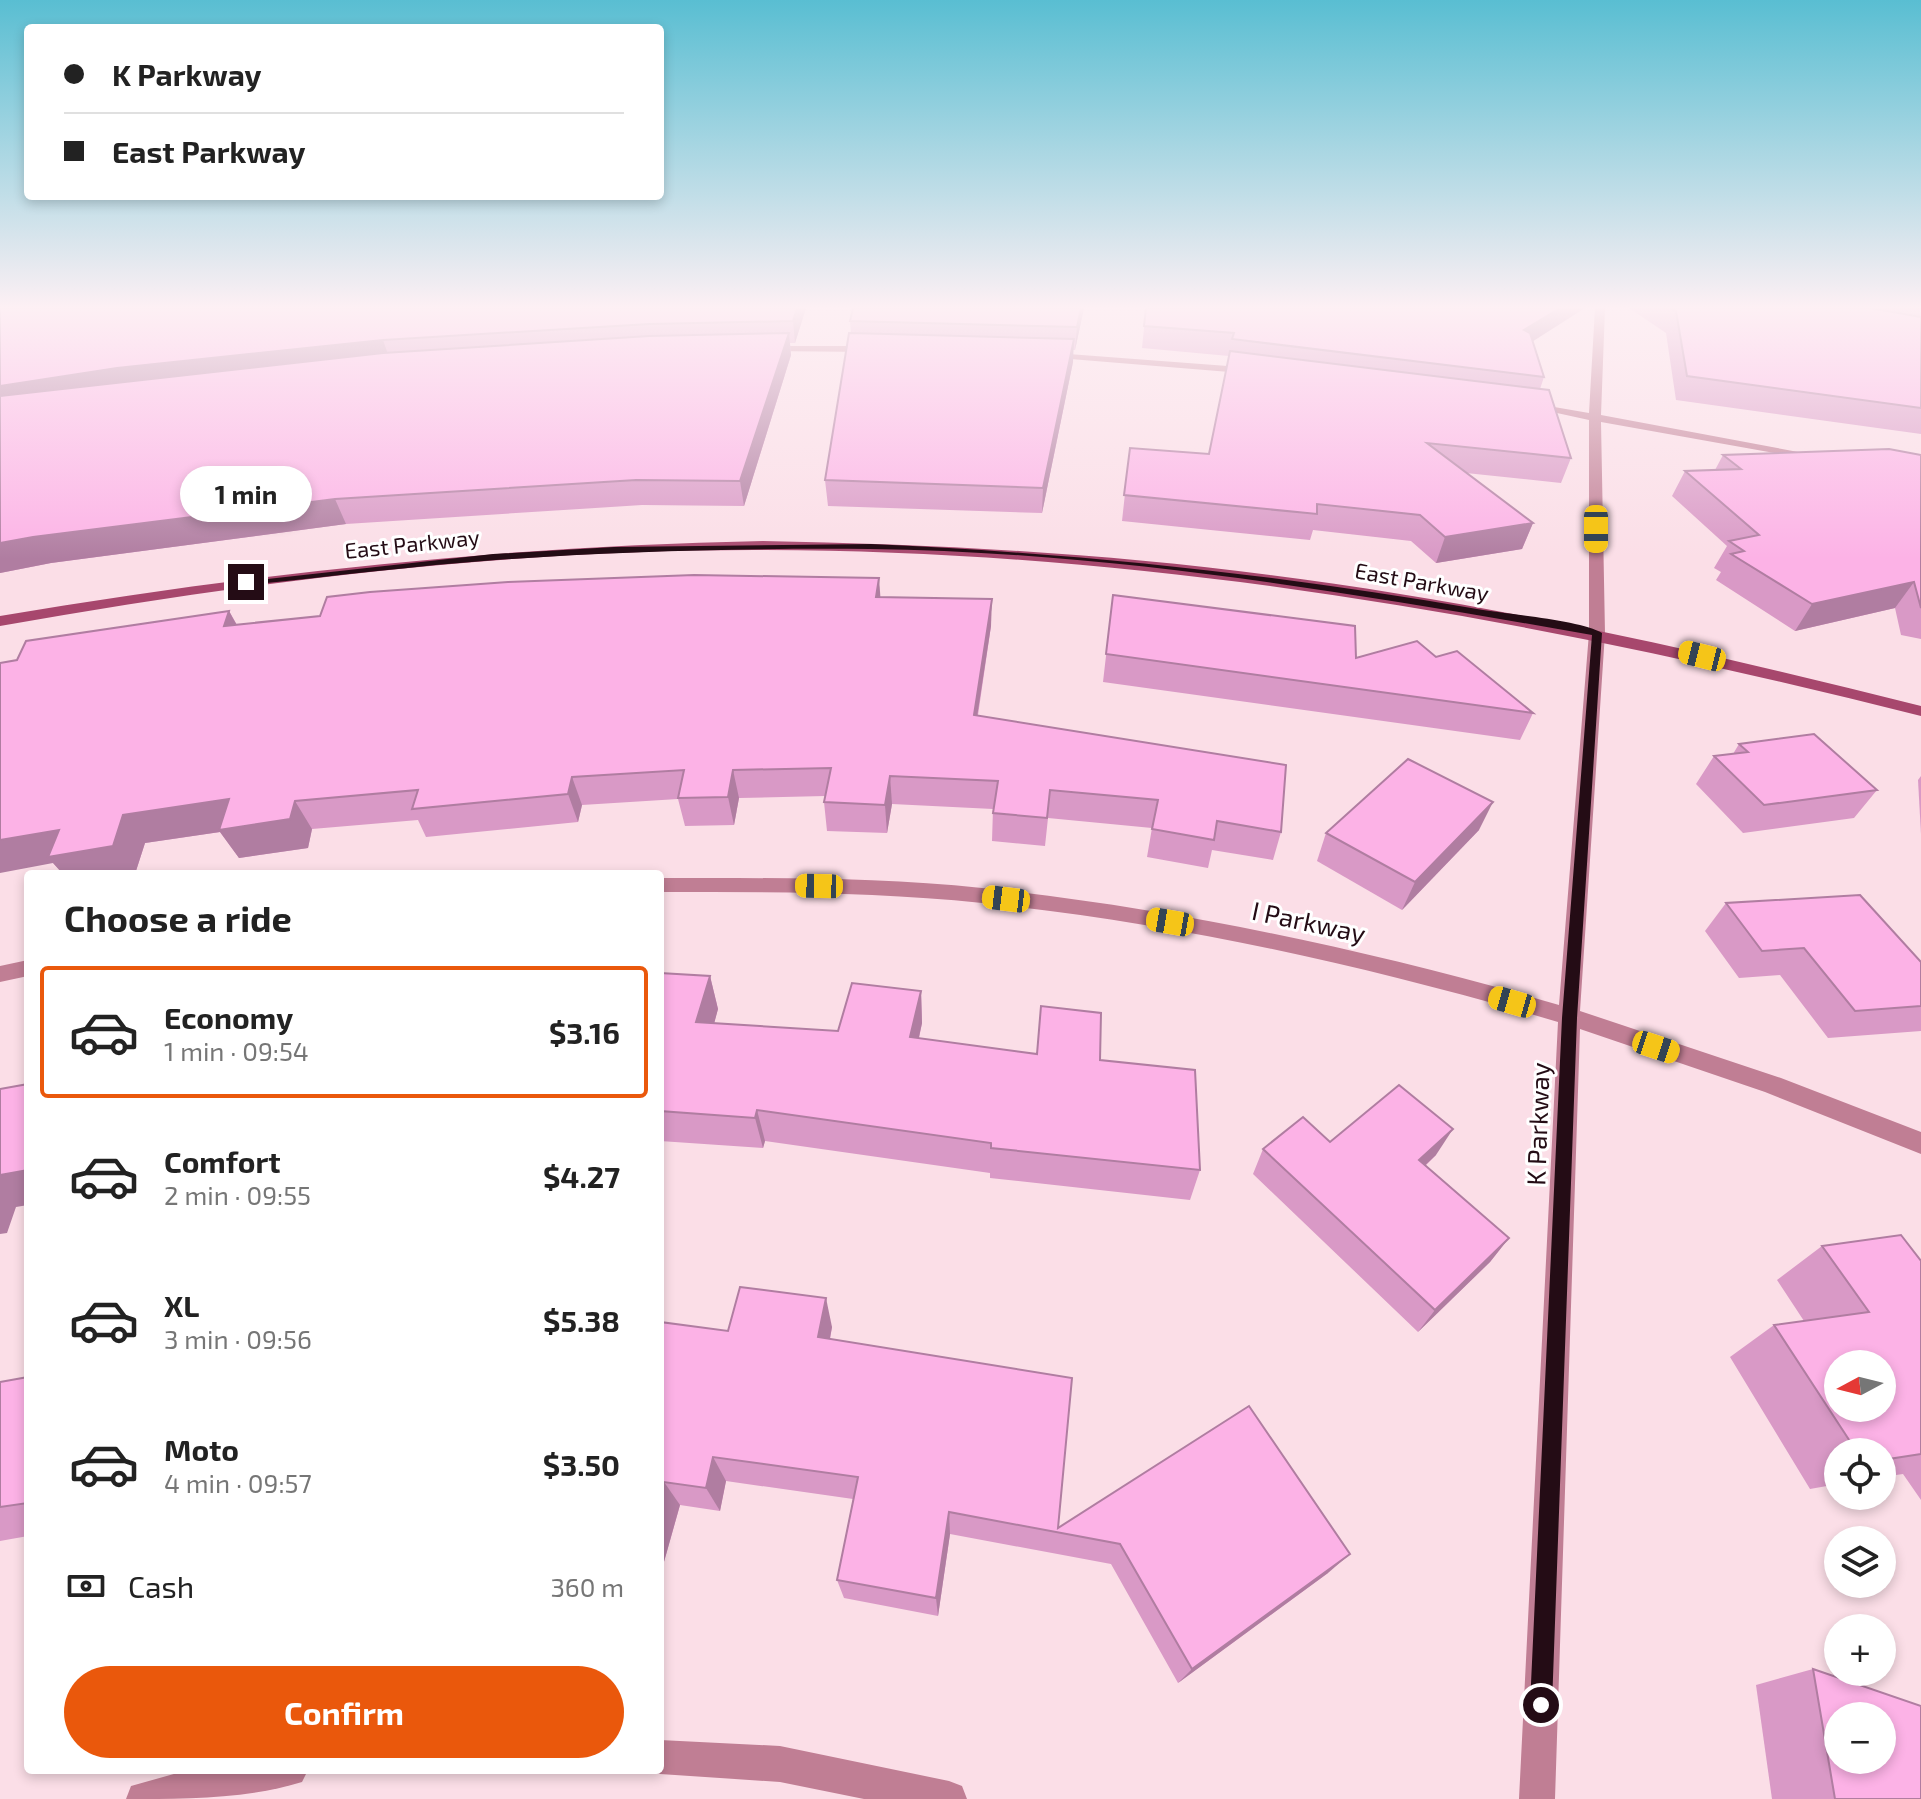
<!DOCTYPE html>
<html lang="en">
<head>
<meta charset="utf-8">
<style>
	:root { --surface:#fff; --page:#f2f2f2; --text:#222; --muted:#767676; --line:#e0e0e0; --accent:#ea580c }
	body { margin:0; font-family:"Exo 2",sans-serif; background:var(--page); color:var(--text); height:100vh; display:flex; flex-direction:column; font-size:30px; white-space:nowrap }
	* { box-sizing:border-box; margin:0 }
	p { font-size:26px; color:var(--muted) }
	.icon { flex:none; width:44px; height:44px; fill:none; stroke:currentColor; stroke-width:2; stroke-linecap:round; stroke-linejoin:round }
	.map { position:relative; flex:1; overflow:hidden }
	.drawer { position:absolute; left:24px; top:870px; width:640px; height:904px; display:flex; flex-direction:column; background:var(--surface); border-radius:8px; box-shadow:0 4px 12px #0003 }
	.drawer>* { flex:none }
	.banner { position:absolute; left:24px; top:24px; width:640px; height:176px; border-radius:8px; box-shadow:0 4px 12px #0003; display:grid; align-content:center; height:176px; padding:0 40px; background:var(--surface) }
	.needle { width:52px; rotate:263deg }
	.fabs { position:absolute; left:1824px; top:1350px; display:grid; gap:16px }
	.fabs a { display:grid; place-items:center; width:72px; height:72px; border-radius:50%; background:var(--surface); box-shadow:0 4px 12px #0003; font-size:40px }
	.end { position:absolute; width:36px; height:36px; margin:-18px; border:10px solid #240c15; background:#fff; box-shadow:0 0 0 4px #fff }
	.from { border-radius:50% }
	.bubble { position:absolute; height:56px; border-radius:28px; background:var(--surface); box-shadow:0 4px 12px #0003; font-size:26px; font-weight:700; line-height:56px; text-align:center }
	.car { position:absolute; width:24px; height:48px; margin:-24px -12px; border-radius:10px; box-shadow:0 0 6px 2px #0007; background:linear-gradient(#f5c518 24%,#345 0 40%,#f5c518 0 76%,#345 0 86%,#f5c518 0) }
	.banner b { display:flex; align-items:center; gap:28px; height:76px; font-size:30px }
	.banner b+b { border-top:2px solid var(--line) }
	.banner i { width:20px; height:20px; background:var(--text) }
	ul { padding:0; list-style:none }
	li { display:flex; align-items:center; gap:24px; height:132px; margin:0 16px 12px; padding:0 24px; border:4px solid transparent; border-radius:8px }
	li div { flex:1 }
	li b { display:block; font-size:30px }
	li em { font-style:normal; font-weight:700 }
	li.current { border-color:var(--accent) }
	li>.icon { width:72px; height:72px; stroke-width:1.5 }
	h2 { padding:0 40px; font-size:36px; line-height:96px }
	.pay { display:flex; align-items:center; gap:20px; height:88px; padding:0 40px; font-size:30px }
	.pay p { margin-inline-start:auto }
	.button { display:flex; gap:16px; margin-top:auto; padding:16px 40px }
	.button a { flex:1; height:92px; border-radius:48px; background:var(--accent); color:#fff; font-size:32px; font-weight:700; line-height:92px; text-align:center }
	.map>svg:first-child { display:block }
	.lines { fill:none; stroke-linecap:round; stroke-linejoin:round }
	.street { fill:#c07e94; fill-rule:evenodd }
	.secondary { fill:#a7476d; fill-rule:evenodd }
	.wall { fill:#d999c6 }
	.shaded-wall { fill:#b07da1 }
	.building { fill:#fcb2e6; stroke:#b07da1; stroke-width:2; fill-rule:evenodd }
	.route { fill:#240c15 }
	.labels { text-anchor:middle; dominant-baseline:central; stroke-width:6; stroke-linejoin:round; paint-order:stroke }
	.far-street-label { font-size:22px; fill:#240c15; stroke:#fff }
	.street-label { font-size:26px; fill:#240c15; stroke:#fff }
</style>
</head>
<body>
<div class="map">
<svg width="1921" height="1799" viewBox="0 0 1921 1799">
	<rect width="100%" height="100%" fill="#fbdee7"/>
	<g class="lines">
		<g class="street">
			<path d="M 1595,308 L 1605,308 L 1601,415 L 1825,457 L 1819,461 L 1601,422 L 1605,633 L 1580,1011 L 1781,1078 L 1921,1132 L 1921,1154 L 1765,1092 L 1580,1029 L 1555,1799 L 1519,1799 L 1558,1022 C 1369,966 1177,923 982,903 C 875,892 767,892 660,892 L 660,878 C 767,878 875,877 982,888 C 1178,909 1370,950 1559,1005 L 1589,633 L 1589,420 L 1525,406 L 1531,403 L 1589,413 Z"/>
			<path d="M 762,346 L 870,346 L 875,349 L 870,352 L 766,351 L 762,350 Z"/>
			<path d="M 1042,352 L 1254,368 L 1259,371 L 1254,374 L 1046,357 L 1041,354 Z"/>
			<path d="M 28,960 L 28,976 L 0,982 L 0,966 Z"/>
			<path d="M 660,1740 L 780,1746 L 949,1781 L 962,1786 L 967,1799 L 864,1799 L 780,1782 L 660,1774 L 649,1770 L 660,1770 Z"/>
			<path d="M 188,1770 L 308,1770 L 302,1782 C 248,1799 183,1799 126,1799 L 131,1786 Z"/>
		</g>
		<path class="secondary" d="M 763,541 C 933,544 1101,553 1270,575 C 1490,603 1706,652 1921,706 L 1921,716 C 1542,620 1158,551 766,550 C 508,549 253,581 0,626 L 0,616 C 254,573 506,546 763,541 Z"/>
	</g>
	<g class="wall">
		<path d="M 0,308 L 806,308 L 795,343 L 790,343 L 791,355 L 744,506 L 642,505 L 346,524 L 51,563 L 0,573 Z"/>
		<path d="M 1084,308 L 1075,350 L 1073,350 L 1073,362 L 1042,513 L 828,506 L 825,480 L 851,333 L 850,321 Z"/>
		<path d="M 1146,308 L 1533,342 L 1544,377 L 1540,389 L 1571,458 L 1561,483 L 1466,473 L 1533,523 L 1522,549 L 1436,563 L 1411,541 L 1313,530 L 1310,540 L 1122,521 L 1130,448 L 1209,454 L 1229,356 L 1142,348 Z"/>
		<path d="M 1629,308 L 1921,308 L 1921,434 L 1676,400 L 1666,333 Z"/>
		<path d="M 1723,455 L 1921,455 L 1921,639 L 1901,635 L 1895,608 L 1795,631 L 1716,580 L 1721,572 L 1714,568 L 1727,546 L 1672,496 L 1685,471 L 1715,470 Z"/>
		<path d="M 1113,595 L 1356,658 L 1436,657 L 1533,713 L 1520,740 L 1103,682 Z"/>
		<path d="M 880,597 L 991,626 L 978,715 L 1281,832 L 1273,860 L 1212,850 L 1208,868 L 1147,857 L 1152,828 L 1048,818 L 1045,846 L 992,841 L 993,809 L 892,804 L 887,833 L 827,831 L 824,802 L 825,796 L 739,798 L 734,825 L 685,826 L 678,799 L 582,805 L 578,822 L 426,837 L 418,820 L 312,829 L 308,848 L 239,858 L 220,832 L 145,843 L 135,874 L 63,874 L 53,863 L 229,611 L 237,625 Z"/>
		<path d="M 1739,744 L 1877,790 L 1854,818 L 1743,833 L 1696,784 L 1714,756 L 1733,754 Z"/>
		<path d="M 1921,776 L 1921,834 L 1918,780 Z"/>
		<path d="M 1479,830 L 1402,910 L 1317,861 L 1326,833 Z"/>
		<path d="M 1726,903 L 1921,962 L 1921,1031 L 1828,1038 L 1780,975 L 1739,978 L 1705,931 Z"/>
		<path d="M 660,973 L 710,976 L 718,1009 L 714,1023 L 838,1031 L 921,991 L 922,1023 L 919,1038 L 1037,1054 L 1100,1060 L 1200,1170 L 1190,1200 L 990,1178 L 990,1173 L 765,1141 L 763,1148 L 660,1141 Z"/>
		<path d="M 1330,1142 L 1436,1155 L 1425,1166 L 1509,1238 L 1490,1262 L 1418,1332 L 1253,1174 L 1263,1149 Z"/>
		<path d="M 1822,1246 L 1921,1261 L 1921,1500 L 1903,1474 L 1882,1477 L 1882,1452 L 1838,1452 L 1838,1484 L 1810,1489 L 1730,1357 L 1774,1325 L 1804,1321 L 1777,1280 Z"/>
		<path d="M 660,1322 L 728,1331 L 832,1327 L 830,1339 L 1058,1528 L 1328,1573 L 1178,1683 L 1111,1564 L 950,1534 L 938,1616 L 844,1598 L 837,1580 L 853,1499 L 726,1481 L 720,1511 L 680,1505 L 660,1576 Z"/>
		<path d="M 28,1377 L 28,1536 L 0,1541 L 0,1382 Z"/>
		<path d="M 1813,1669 L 1921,1799 L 1772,1799 L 1756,1685 Z"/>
	</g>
	<g class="shaded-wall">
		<path d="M 797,308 L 806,308 L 795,343 L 793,321 Z"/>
		<path d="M 1081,308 L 1084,308 L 1075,350 L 1077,327 Z"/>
		<path d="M 1560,308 L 1585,308 L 1516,352 L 1524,330 Z"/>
		<path d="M 789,333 L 791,355 L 744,506 L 740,481 Z"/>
		<path d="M 1074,339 L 1073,362 L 1042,513 L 1043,488 Z"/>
		<path d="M 383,340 L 391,363 L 0,412 L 0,386 L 117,368 Z"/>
		<path d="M 335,499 L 346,524 L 51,563 L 0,573 L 0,543 L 33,537 Z"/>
		<path d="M 1533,523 L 1522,549 L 1436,563 L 1445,537 Z"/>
		<path d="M 879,578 L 881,605 L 876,597 Z"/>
		<path d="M 1914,582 L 1895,608 L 1795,631 L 1812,604 Z"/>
		<path d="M 992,599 L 991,626 L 973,743 L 974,715 Z"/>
		<path d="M 229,611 L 244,638 L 224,626 Z"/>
		<path d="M 733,770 L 739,798 L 734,825 L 728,797 Z"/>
		<path d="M 890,776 L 892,804 L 887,833 L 885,805 Z"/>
		<path d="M 572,777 L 582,805 L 578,822 L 568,794 Z"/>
		<path d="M 229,799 L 295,801 L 312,829 L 308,848 L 239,858 L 220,832 L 145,843 L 135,874 L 63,874 L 53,863 L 0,873 L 0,840 L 59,830 L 123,815 Z"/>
		<path d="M 1493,802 L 1479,830 L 1402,910 L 1415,882 Z"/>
		<path d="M 710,976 L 718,1009 L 706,1054 L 696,1022 Z"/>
		<path d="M 921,991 L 922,1023 L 912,1069 L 910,1037 Z"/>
		<path d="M 757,1110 L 765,1141 L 763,1148 L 755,1118 Z"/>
		<path d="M 1453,1129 L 1436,1155 L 1403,1186 L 1419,1160 Z"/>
		<path d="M 28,1170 L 28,1205 L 16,1207 L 7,1233 L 0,1234 L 0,1175 Z"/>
		<path d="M 1509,1238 L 1490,1262 L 1418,1332 L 1435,1310 Z"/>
		<path d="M 826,1298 L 832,1327 L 825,1365 L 818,1337 Z"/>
		<path d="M 713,1457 L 726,1481 L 720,1511 L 706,1488 Z"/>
		<path d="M 664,1482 L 680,1505 L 660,1576 L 660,1496 Z"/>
		<path d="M 949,1512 L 950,1534 L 938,1616 L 936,1598 Z"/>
		<path d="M 1350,1554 L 1328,1573 L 1178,1683 L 1192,1669 Z"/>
	</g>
	<g class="building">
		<path d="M 0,308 L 797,308 L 793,321 L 649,324 L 383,340 L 117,368 L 0,386 Z"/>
		<path d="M 853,308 L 1081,308 L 1077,327 L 850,321 Z"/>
		<path d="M 1146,308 L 1560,308 L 1524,330 L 1530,333 L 1544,377 L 1232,339 L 1234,333 L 1144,326 Z"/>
		<path d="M 1670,308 L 1870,308 L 1921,317 L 1921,408 L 1687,376 L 1676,311 Z"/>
		<path d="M 789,333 L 740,481 L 636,480 L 335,499 L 33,537 L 0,543 L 0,396 L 383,353 L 649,336 Z"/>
		<path d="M 849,333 L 1074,339 L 1043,488 L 825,480 Z"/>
		<path d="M 1230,351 L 1549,390 L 1571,458 L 1427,443 L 1533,523 L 1445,537 L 1420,515 L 1317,504 L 1317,514 L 1124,495 L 1130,448 L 1209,454 Z"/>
		<path d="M 1889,449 L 1921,455 L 1921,608 L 1914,582 L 1812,604 L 1731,554 L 1744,551 L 1729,541 L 1759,535 L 1685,471 L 1741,469 L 1723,455 Z"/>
		<path d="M 694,575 L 879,578 L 876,597 L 992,599 L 974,715 L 1286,765 L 1281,832 L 1217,821 L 1214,840 L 1152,829 L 1158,800 L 1050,790 L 1047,818 L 993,813 L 998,781 L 890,776 L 885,805 L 824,802 L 831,768 L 733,770 L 728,797 L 678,798 L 684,770 L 572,777 L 568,794 L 412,809 L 418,790 L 295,801 L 290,819 L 219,830 L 229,799 L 123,815 L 113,846 L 48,857 L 59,830 L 0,840 L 0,663 L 17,660 L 26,641 L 229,611 L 224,626 L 320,616 L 327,597 L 370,592 L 508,582 Z"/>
		<path d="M 1113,595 L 1355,626 L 1356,658 L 1417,641 L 1436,657 L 1457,651 L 1533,713 L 1106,654 Z"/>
		<path d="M 1814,734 L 1877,790 L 1764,805 L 1714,756 L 1748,752 L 1739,744 Z"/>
		<path d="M 1408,759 L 1493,802 L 1415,882 L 1326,833 Z"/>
		<path d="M 1860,895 L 1921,962 L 1921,1006 L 1855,1011 L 1804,948 L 1762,951 L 1726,903 Z"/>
		<path d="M 660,973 L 710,976 L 696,1022 L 838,1031 L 852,983 L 921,991 L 910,1037 L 1037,1054 L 1041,1006 L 1101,1013 L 1100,1060 L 1195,1070 L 1200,1170 L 991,1148 L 991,1143 L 757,1110 L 755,1118 L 660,1111 Z"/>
		<path d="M 28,1084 L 28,1170 L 0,1175 L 0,1089 Z"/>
		<path d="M 1399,1085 L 1453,1129 L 1419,1160 L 1509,1238 L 1435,1310 L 1263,1149 L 1303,1117 L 1330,1142 Z"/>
		<path d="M 1901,1235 L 1921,1261 L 1921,1454 L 1882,1460 L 1882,1452 L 1857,1452 L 1774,1325 L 1869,1312 L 1822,1246 ZM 1838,1364 L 1882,1364 L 1882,1408 L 1838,1408 Z"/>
		<path d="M 740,1287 L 826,1298 L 818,1337 L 1072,1378 L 1058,1528 L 1249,1406 L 1350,1554 L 1192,1669 L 1120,1544 L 949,1512 L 936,1598 L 837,1580 L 858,1477 L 713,1457 L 706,1488 L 664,1482 L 660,1496 L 660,1322 L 728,1331 Z"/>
		<path d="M 28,1377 L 28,1503 L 0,1507 L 0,1382 Z"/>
		<path d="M 1813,1669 L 1921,1706 L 1921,1799 L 1835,1799 ZM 1838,1716 L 1882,1716 L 1882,1760 L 1838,1760 Z"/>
	</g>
	<linearGradient id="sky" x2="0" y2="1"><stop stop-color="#59bed2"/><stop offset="0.55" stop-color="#fdf0f4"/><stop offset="1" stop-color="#fdf0f4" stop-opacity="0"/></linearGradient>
	<rect width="1921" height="559" fill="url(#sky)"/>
	<path class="route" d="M 871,544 C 1075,553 1276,574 1477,609 C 1505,614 1582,620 1602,633 L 1577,1018 L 1552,1705 L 1549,1713 L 1541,1716 L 1533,1713 L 1530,1705 L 1562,1018 L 1592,635 C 1353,593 1113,552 870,549 C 746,548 620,551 496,560 C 413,566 329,577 246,585 L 241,582 L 493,554 L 614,547 Z"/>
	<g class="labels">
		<g class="far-street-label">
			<text transform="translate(412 543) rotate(-6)">East Parkway</text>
			<text transform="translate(1422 581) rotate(10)">East Parkway</text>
		</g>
		<g class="street-label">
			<text transform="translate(1309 921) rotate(12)">I Parkway</text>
			<text transform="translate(1537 1124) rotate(-88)">K Parkway</text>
		</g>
	</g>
</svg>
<div class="fabs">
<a><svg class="needle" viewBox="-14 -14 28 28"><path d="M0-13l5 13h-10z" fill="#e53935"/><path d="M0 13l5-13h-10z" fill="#767676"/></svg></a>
<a><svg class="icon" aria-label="locate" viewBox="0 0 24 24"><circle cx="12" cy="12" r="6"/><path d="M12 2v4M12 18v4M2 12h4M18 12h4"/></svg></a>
<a><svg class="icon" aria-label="layers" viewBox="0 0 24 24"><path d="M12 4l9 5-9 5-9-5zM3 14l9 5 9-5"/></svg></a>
<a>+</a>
<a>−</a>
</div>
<i class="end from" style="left:1541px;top:1705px"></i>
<i class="end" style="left:246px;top:582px"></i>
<div class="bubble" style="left:180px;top:466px;width:132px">1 min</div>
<i class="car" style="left:1596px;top:529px;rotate:180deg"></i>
<i class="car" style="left:1702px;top:656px;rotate:284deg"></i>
<i class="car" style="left:819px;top:886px;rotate:271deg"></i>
<i class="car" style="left:1006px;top:899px;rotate:277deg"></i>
<i class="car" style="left:1170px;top:922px;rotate:280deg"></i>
<i class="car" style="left:1512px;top:1002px;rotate:286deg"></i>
<i class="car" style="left:1656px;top:1047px;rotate:108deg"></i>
<div class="banner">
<b><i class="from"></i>K Parkway</b>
<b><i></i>East Parkway</b>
</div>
<section class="drawer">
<h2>Choose a ride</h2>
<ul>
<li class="current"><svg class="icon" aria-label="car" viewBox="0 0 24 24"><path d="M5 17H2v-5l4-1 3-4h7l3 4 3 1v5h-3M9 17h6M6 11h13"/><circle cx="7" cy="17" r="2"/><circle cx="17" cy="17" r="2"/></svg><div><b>Economy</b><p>1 min · 09:54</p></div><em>$3.16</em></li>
<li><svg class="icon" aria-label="car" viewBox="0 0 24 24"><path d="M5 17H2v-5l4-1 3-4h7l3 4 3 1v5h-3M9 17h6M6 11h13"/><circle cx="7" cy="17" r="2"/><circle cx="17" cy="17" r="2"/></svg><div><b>Comfort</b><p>2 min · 09:55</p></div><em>$4.27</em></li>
<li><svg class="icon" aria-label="car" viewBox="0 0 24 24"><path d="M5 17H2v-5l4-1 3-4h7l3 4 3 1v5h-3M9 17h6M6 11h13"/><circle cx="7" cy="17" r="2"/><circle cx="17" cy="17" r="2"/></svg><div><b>XL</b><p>3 min · 09:56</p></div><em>$5.38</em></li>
<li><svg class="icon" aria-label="car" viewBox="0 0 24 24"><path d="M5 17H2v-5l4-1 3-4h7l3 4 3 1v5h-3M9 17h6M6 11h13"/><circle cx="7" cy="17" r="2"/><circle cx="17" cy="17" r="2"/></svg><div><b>Moto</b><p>4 min · 09:57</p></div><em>$3.50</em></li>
</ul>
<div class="pay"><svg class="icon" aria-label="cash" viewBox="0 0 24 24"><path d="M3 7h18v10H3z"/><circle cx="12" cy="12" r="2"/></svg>Cash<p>360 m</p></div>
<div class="button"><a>Confirm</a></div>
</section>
</div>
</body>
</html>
